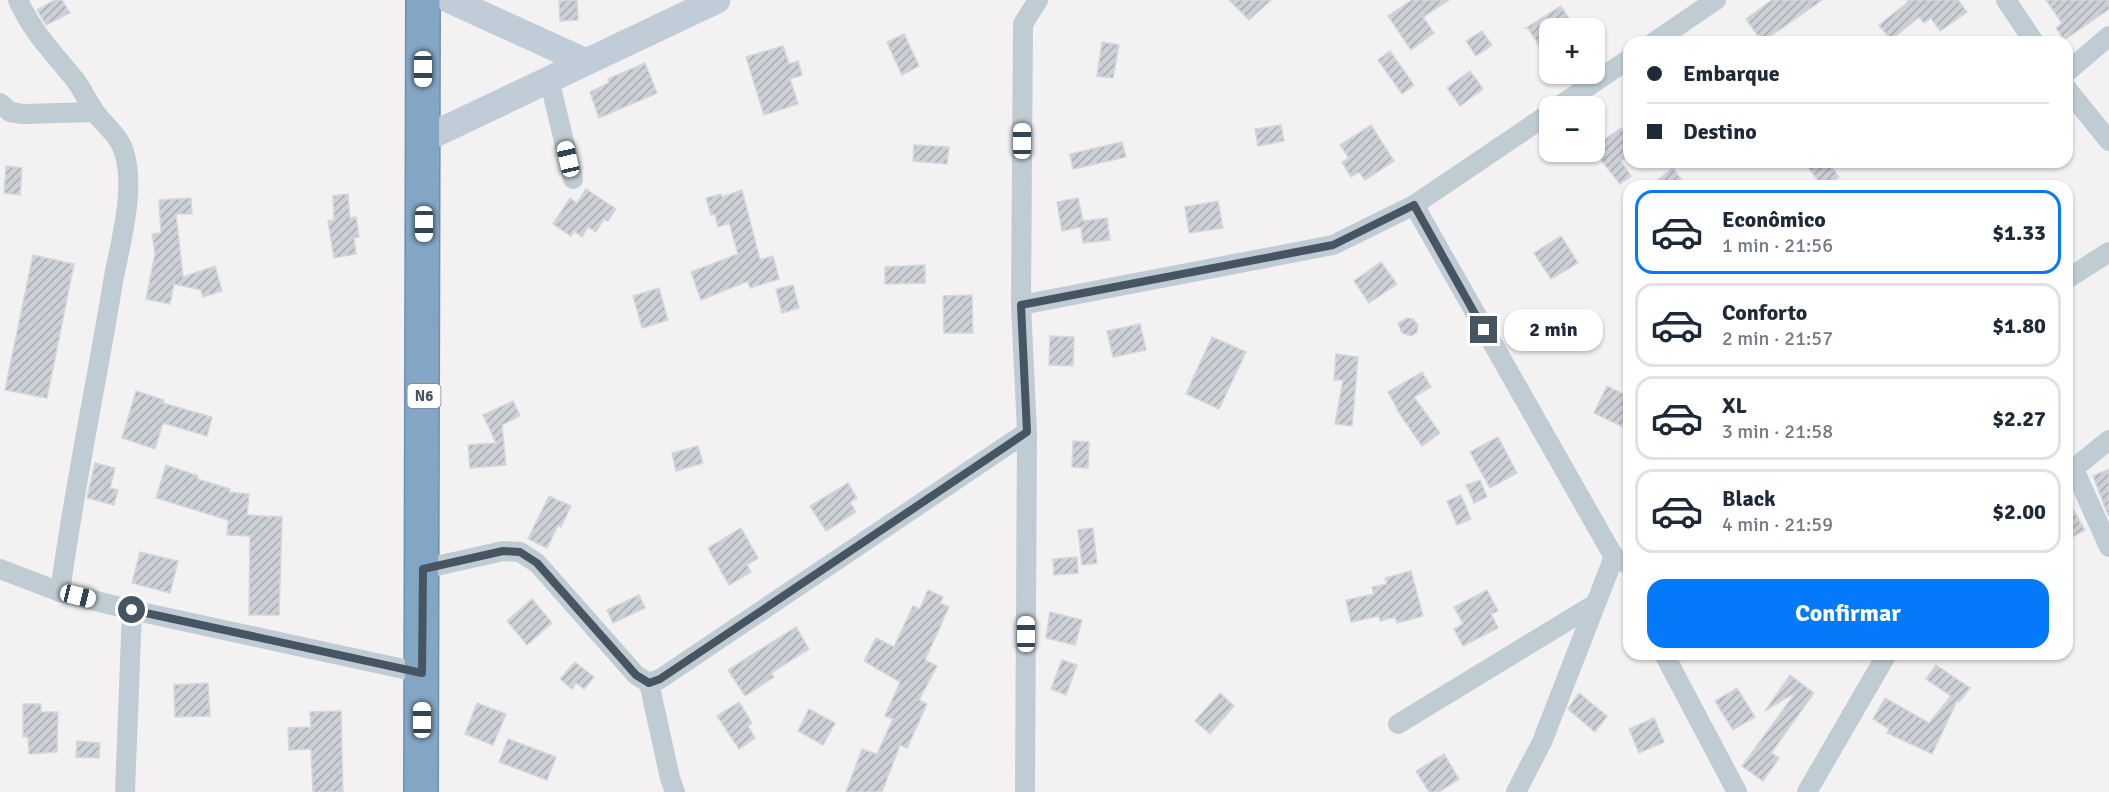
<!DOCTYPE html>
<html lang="pt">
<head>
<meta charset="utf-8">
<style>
	:root { --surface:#fff; --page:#f2f2f3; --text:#1f2937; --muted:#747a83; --line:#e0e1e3; --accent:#047afa }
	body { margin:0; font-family:Signika,sans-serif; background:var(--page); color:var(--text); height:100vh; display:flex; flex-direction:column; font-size:22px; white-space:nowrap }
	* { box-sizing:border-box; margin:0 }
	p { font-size:20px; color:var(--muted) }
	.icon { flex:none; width:33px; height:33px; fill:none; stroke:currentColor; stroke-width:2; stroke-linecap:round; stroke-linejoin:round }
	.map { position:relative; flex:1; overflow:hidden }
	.drawer { position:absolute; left:1623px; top:180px; width:450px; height:480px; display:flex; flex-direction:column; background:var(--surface); border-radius:18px; box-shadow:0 2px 4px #0004 }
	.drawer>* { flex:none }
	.guide { position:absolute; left:1623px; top:36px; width:450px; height:132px; border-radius:18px; box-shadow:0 2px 4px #0004; display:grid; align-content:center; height:132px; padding:0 24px; background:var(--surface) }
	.tools { position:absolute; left:1539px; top:18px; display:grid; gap:12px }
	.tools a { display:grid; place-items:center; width:66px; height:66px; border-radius:12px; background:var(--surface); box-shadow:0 2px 4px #0004; font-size:30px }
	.end { position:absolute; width:27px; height:27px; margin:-14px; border:8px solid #465561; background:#fff; box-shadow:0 0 0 3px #fff }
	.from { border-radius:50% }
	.bubble { position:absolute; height:42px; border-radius:18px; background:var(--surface); box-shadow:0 2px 4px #0004; font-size:20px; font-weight:700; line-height:42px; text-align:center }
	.car { position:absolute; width:18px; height:36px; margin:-18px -9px; border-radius:8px; box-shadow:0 0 4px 2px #0007; background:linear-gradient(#fff 24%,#345 0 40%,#fff 0 76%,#345 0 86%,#fff 0) }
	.guide b { display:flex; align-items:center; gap:21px; height:57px; font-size:22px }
	.guide b+b { border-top:2px solid var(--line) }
	.guide i { width:15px; height:15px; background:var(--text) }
	ul { padding:10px 0 0; list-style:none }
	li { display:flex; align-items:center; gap:18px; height:84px; margin:0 12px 9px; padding:0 12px; border:3px solid var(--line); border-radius:18px }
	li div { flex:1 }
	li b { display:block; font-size:22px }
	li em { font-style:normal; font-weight:700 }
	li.active { border-color:var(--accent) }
	li>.icon { width:54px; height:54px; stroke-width:1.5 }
	.cta { display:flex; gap:12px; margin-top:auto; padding:12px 24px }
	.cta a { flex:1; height:69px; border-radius:18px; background:var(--accent); color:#fff; font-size:24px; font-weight:700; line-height:69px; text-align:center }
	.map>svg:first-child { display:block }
	.building { fill:url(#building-hatch); stroke:#d4d7dd; stroke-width:1.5 }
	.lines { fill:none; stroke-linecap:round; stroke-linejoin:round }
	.highway-casing { stroke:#6e91b1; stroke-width:36 }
	.street { stroke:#c0ccd4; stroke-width:20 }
	.secondary { stroke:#c0cdd9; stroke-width:27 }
	.highway { stroke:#83a6c5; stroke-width:33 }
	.route { stroke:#465561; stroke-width:8 }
	.labels { text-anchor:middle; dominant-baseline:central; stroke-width:4.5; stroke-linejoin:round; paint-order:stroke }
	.shield { fill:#fff; stroke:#7e8890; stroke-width:1.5 }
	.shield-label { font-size:15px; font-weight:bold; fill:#465561 }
</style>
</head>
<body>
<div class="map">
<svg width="2109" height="792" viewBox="0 0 2109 792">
	<defs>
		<pattern id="building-hatch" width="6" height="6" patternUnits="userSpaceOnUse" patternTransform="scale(1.5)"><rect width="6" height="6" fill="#ccd0d6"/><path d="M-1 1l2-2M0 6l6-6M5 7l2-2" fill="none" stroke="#a7acb1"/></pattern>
	</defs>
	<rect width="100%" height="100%" fill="#f3f1f1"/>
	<g class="building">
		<path d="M 55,0 L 62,0 L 70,13 L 46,25 L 37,10 Z"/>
		<path d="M 577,0 L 578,20 L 560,21 L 559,1 Z"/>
		<path d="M 1229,0 L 1271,0 L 1249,20 Z"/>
		<path d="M 1412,0 L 1449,0 L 1423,17 L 1434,33 L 1411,50 L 1388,16 Z"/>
		<path d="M 1772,0 L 1822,0 L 1762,42 L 1746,19 Z"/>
		<path d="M 1907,0 L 1958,0 L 1967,12 L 1940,31 L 1931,18 L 1924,23 L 1919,17 L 1891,40 L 1879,25 L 1908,2 Z"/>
		<path d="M 2046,0 L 2109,0 L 2109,9 L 2064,40 L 2056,28 L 2062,23 Z"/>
		<path d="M 1561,6 L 1575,28 L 1550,28 L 1550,63 L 1528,28 L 1526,28 Z"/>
		<path d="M 1482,31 L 1492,45 L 1476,56 L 1466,41 Z"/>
		<path d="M 904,34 L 919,66 L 902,75 L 887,42 Z"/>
		<path d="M 1102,42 L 1119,45 L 1113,78 L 1097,76 Z"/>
		<path d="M 783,46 L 789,64 L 798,61 L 802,75 L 790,79 L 798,104 L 764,115 L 746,57 Z"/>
		<path d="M 1390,51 L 1414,85 L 1402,94 L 1378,60 Z"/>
		<path d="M 645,63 L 657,93 L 599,118 L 590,92 L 609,83 L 608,79 Z"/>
		<path d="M 1470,71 L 1483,89 L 1460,106 L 1447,88 Z"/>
		<path d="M 1281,125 L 1284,141 L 1258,146 L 1255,129 Z"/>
		<path d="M 1371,125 L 1394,161 L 1365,180 L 1359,172 L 1351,177 L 1342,162 L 1349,158 L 1340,145 Z"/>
		<path d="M 1621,128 L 1629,139 L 1629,155 L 1621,161 L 1631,176 L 1620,184 L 1594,151 L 1594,147 Z"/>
		<path d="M 1122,142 L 1126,157 L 1073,169 L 1070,154 Z"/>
		<path d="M 914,145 L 949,147 L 947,164 L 913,161 Z"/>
		<path d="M 1804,162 L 1828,162 L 1839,177 L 1827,186 L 1822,186 Z"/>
		<path d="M 6,166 L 22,168 L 20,195 L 4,193 Z"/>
		<path d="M 1673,168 L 1686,186 L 1650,186 Z"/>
		<path d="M 586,189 L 616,209 L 608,221 L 604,219 L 596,232 L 588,227 L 582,237 L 574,231 L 571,236 L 553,224 L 570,198 L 577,203 Z"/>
		<path d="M 742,190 L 760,260 L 773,256 L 779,279 L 750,288 L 748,281 L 701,300 L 691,272 L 738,254 L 729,223 L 718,227 L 715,214 L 711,215 L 706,198 L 721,194 L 722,197 Z"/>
		<path d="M 348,194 L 350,218 L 356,217 L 359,237 L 354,238 L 356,254 L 334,258 L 328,221 L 334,220 L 333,196 Z"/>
		<path d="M 191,198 L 192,214 L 176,214 L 183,277 L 215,266 L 222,291 L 203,297 L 201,290 L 174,284 L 170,304 L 146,299 L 155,254 L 152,234 L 161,233 L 159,200 Z"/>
		<path d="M 1078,198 L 1083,221 L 1107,218 L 1110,240 L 1083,243 L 1081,227 L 1062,231 L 1057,202 Z"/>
		<path d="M 1218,201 L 1223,228 L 1189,233 L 1185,207 Z"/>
		<path d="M 1561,236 L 1578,263 L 1551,279 L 1534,253 Z"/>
		<path d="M 33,255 L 74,264 L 47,398 L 5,390 Z"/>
		<path d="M 1381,262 L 1397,284 L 1369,303 L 1354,281 Z"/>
		<path d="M 925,265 L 925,283 L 885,284 L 885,267 Z"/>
		<path d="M 793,285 L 799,308 L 782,313 L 776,289 Z"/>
		<path d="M 659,288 L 668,320 L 642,328 L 633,296 Z"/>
		<path d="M 972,295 L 973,333 L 944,333 L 943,296 Z"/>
		<path d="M 1407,318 L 1413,319 L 1418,325 L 1417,332 L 1411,336 L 1402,333 L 1398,323 Z"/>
		<path d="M 1140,324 L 1146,350 L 1113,357 L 1107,331 Z"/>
		<path d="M 1050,336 L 1074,337 L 1073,366 L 1049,365 Z"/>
		<path d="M 1212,337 L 1246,352 L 1219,409 L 1186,394 Z"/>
		<path d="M 1336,354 L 1358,357 L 1352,426 L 1335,424 L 1343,380 L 1334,380 Z"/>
		<path d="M 1422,372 L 1431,387 L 1414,397 L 1440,433 L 1422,446 L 1397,410 L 1398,410 L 1388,392 Z"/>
		<path d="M 1607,386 L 1629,397 L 1629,430 L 1594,413 Z"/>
		<path d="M 136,391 L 164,400 L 163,403 L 212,417 L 207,436 L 163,423 L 155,449 L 122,438 Z"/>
		<path d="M 513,401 L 520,416 L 502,425 L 506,465 L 470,468 L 468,445 L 496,443 L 483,415 Z"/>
		<path d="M 1498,437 L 1517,473 L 1490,488 L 1470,452 Z"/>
		<path d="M 1073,441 L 1089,442 L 1088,468 L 1072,467 Z"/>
		<path d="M 698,446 L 703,463 L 676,471 L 672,453 Z"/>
		<path d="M 95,463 L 115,468 L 110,488 L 118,490 L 114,505 L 87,498 Z"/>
		<path d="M 166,465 L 198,476 L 197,479 L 230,489 L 229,492 L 249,494 L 247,515 L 282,517 L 279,615 L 249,615 L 250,536 L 227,535 L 228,520 L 156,498 Z"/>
		<path d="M 2109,469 L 2109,515 L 2108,515 L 2093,476 Z"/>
		<path d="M 1480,480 L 1487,497 L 1474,503 L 1466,485 Z"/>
		<path d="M 848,483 L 857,498 L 850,502 L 856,512 L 826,531 L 810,506 Z"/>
		<path d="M 1461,495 L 1471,519 L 1457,525 L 1447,501 Z"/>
		<path d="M 549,496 L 571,506 L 561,527 L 558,525 L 547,548 L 528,539 Z"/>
		<path d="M 2067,499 L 2085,530 L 2067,540 Z"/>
		<path d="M 741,528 L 758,558 L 747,565 L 751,572 L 729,585 L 708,548 Z"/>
		<path d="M 1093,528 L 1097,563 L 1082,565 L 1078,530 Z"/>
		<path d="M 140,552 L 178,561 L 170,593 L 132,583 Z"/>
		<path d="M 1077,557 L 1078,573 L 1054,575 L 1053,559 Z"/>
		<path d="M 1411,571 L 1423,616 L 1397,623 L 1395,617 L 1380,621 L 1379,616 L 1351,622 L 1346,600 L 1374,594 L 1372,587 L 1387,584 L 1385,578 Z"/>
		<path d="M 928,590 L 943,597 L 940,603 L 949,607 L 925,660 L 937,666 L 919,700 L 927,704 L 907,748 L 900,745 L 882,792 L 846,792 L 862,749 L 877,754 L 893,719 L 885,716 L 900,682 L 864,661 L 876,638 L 894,647 L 913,606 L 920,609 Z"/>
		<path d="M 1487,590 L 1498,611 L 1491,614 L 1498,628 L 1463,646 L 1454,629 L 1463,624 L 1454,607 Z"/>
		<path d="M 639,595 L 645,608 L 613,623 L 607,610 Z"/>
		<path d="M 532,599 L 552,623 L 527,645 L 507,621 Z"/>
		<path d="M 1050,612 L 1082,620 L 1075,645 L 1046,638 Z"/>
		<path d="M 796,627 L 809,649 L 771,673 L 774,677 L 745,696 L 728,670 Z"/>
		<path d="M 1062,660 L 1077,665 L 1066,695 L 1051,689 Z"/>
		<path d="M 575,662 L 594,677 L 584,689 L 576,683 L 572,689 L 560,679 Z"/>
		<path d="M 1936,665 L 1970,688 L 1959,702 L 1957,701 L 1932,754 L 1887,733 L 1889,729 L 1873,719 L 1885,698 L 1929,723 L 1951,696 L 1926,679 Z"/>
		<path d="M 1790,675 L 1814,693 L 1771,753 L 1779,758 L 1763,781 L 1742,766 L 1796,692 L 1765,711 Z"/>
		<path d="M 208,683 L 210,716 L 175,717 L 174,685 Z"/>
		<path d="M 1737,688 L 1755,717 L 1733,730 L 1715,701 Z"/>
		<path d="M 1220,693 L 1234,706 L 1210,734 L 1195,721 Z"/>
		<path d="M 1579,693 L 1607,716 L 1595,732 L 1568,709 Z"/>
		<path d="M 739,702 L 752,723 L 748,726 L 755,738 L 739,749 L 717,716 Z"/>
		<path d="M 477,703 L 506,714 L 493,745 L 465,734 Z"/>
		<path d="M 23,704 L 41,704 L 41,712 L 58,712 L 57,752 L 29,754 L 28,737 L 23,737 Z"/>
		<path d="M 809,709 L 835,723 L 823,745 L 798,731 Z"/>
		<path d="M 341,711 L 343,792 L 313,792 L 311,749 L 289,750 L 288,728 L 311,727 L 310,712 Z"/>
		<path d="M 1654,718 L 1664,742 L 1639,753 L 1629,729 Z"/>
		<path d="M 508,739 L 556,757 L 547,780 L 499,762 Z"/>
		<path d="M 77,741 L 100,743 L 99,758 L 76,757 Z"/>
		<path d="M 1444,754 L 1459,779 L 1439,792 L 1429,792 L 1416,771 Z"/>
	</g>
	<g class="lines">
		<defs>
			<path id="highway" d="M 421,792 L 423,0"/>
		</defs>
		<use href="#highway" class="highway-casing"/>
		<g class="street">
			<path d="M 18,0 C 34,35 53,52 76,81 C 83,91 88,102 95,112 C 105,126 119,135 124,152 C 136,189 120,244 113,282 C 96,386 74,488 60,592"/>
			<path d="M 2006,0 L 2034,42"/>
			<path d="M 1654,42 L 1716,0"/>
			<path d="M 2067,72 L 2109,36"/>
			<path d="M 549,79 L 573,179"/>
			<path d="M 2067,89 L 2109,141"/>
			<path d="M 0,103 L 10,112 L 23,114 L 95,112"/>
			<path d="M 1559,106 L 1629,59"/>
			<path d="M 1414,205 L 1614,557 L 1629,565"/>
			<path d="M 2067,279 L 2109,252"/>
			<path d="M 1021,305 L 1333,245 L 1414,205 L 1550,113"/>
			<path d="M 2074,469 L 2109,547"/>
			<path d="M 2067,474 L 2109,440"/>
			<path d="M 0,569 L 60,592 L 132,610 L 422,673"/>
			<path d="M 423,569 L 503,551 L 520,552 L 537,563 L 636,675 L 649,683 L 660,679 L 1027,432"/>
			<path d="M 1664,654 L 1737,792"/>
			<path d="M 649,683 L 670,778 L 675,792"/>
			<path d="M 1398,724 L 1595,604"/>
			<path d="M 125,792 L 132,610"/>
			<path d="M 1025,792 L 1027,432 L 1021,305 L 1023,24 L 1038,0"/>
			<path d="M 1516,792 L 1542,742 L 1614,557"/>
			<path d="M 1807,792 L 1887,654"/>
		</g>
		<g class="secondary">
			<path d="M 450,0 L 586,62"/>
			<path d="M 424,139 L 717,0"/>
		</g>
		<use href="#highway" class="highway"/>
	</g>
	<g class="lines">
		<path class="route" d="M 132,610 L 422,673 L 423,569 L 503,551 L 520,552 L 537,563 L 636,675 L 649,683 L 660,679 L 1027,432 L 1021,305 L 1333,245 L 1414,205 L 1484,330"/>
	</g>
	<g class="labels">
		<rect class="shield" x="407.5" y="384" width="33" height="24" rx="4.5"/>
		<g class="shield-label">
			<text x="424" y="396">N6</text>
		</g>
	</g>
</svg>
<div class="tools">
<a>+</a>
<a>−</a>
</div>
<i class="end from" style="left:132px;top:610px"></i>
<i class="end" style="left:1484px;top:330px"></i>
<div class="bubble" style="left:1504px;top:309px;width:99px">2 min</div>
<i class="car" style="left:423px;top:69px;rotate:180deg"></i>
<i class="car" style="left:1022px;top:141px;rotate:0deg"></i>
<i class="car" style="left:568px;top:159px;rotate:347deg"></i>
<i class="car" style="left:424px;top:224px;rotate:180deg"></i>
<i class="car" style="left:78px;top:596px;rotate:104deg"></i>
<i class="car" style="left:1026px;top:634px;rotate:0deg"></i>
<i class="car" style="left:422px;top:720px;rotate:0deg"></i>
<div class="guide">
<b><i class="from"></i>Embarque</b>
<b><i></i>Destino</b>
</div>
<section class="drawer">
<ul>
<li class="active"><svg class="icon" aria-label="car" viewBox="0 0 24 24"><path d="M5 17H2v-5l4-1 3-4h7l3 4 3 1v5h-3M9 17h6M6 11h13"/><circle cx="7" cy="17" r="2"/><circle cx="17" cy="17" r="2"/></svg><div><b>Econômico</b><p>1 min · 21:56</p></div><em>$1.33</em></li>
<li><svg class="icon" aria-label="car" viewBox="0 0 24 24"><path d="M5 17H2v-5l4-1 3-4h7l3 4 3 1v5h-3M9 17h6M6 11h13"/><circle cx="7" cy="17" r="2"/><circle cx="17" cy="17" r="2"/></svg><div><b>Conforto</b><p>2 min · 21:57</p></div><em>$1.80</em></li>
<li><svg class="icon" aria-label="car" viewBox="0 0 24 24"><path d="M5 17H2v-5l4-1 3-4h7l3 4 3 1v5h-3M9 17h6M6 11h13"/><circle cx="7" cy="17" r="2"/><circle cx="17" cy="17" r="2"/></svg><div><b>XL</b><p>3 min · 21:58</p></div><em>$2.27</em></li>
<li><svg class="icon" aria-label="car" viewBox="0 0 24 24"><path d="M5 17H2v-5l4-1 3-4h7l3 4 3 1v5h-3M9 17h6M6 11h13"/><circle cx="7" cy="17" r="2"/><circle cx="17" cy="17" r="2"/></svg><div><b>Black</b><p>4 min · 21:59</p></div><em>$2.00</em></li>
</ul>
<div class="cta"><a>Confirmar</a></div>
</section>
</div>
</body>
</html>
